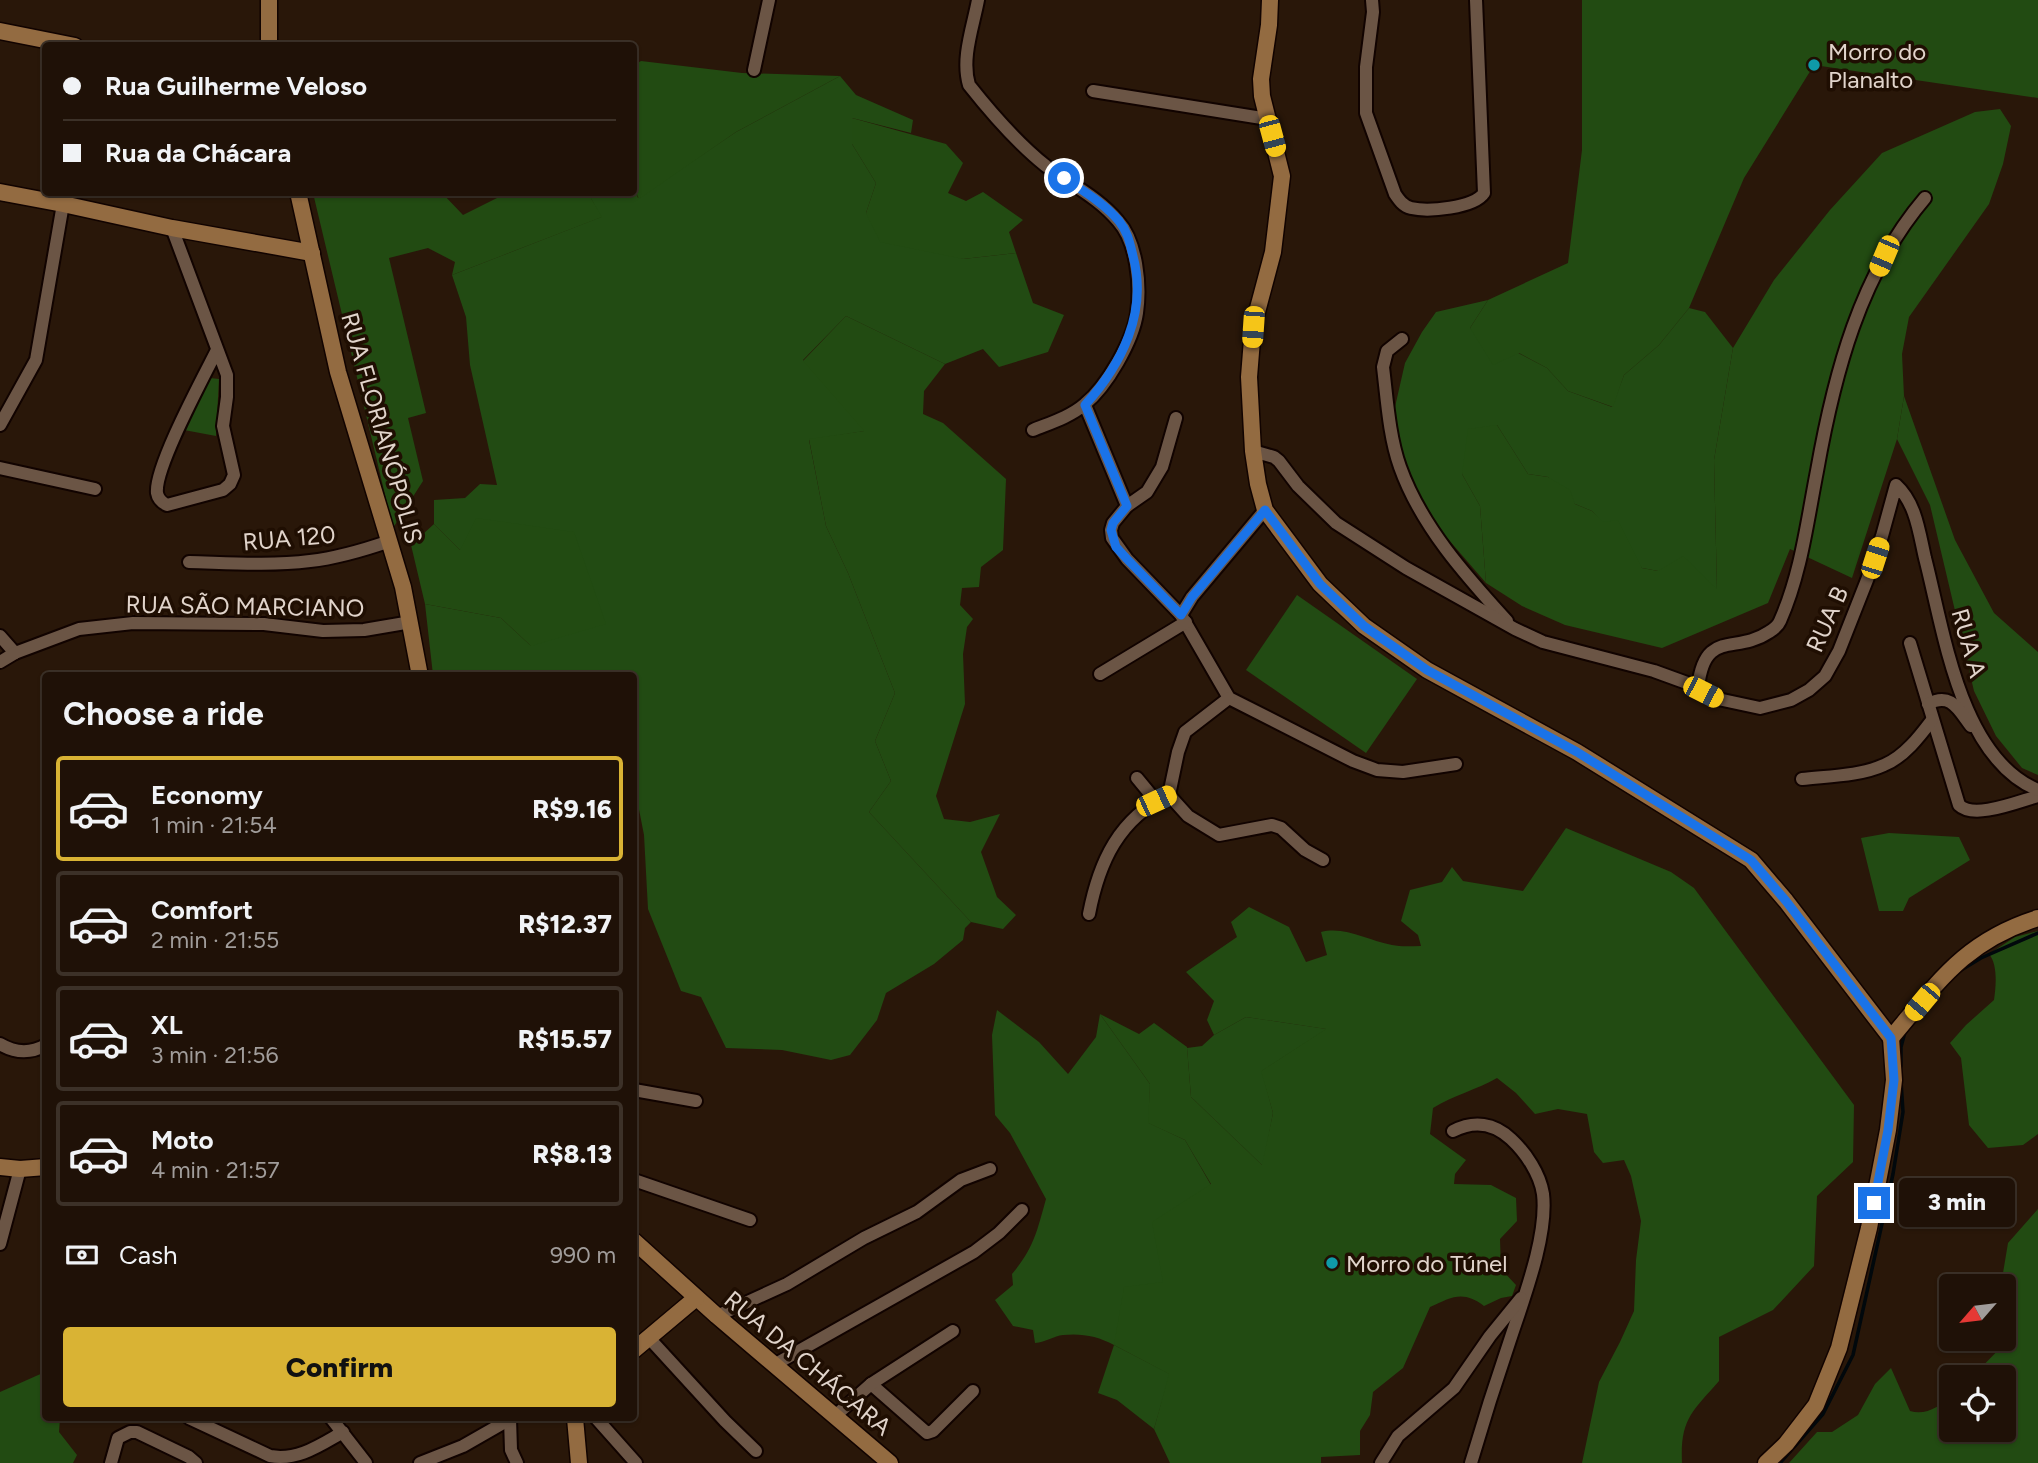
<!DOCTYPE html>
<html lang="en">
<head>
<meta charset="utf-8">
<style>
	:root { --surface:#1f1107; --page:#2c1f15; --text:#f1f3f6; --muted:#a19d9b; --line:#3c3128; --accent:#d9b334 }
	body { margin:0; font-family:Figtree,sans-serif; background:var(--page); color:var(--text); height:100vh; display:flex; flex-direction:column; font-size:26px; white-space:nowrap }
	* { box-sizing:border-box; margin:0 }
	p { font-size:23px; color:var(--muted) }
	.icon { flex:none; width:38px; height:38px; fill:none; stroke:currentColor; stroke-width:2; stroke-linecap:round; stroke-linejoin:round }
	.map { position:relative; flex:1; overflow:hidden }
	.sheet { position:absolute; left:42px; top:672px; width:595px; height:749px; display:flex; flex-direction:column; background:var(--surface); border-radius:7px; box-shadow:0 2px 5px #0004,0 0 0 2px var(--line) }
	.sheet>* { flex:none }
	.banner { position:absolute; left:42px; top:42px; width:595px; height:154px; border-radius:7px; box-shadow:0 2px 5px #0004,0 0 0 2px var(--line); display:grid; align-content:center; height:154px; padding:0 21px; background:var(--surface) }
	.needle { width:46px; rotate:242deg }
	.fabs { position:absolute; left:1939px; top:1274px; display:grid; gap:14px }
	.fabs a { display:grid; place-items:center; width:77px; height:77px; border-radius:7px; background:var(--surface); box-shadow:0 2px 5px #0004,0 0 0 2px var(--line); font-size:35px }
	.end { position:absolute; width:32px; height:32px; margin:-16px; border:9px solid #1a73e8; background:#fff; box-shadow:0 0 0 4px #fff }
	.from { border-radius:50% }
	.bubble { position:absolute; height:49px; border-radius:7px; background:var(--surface); box-shadow:0 2px 5px #0004,0 0 0 2px var(--line); font-size:23px; font-weight:800; line-height:49px; text-align:center }
	.car { position:absolute; width:21px; height:42px; margin:-21px -10px; border-radius:9px; box-shadow:0 0 5px 2px #0007; background:linear-gradient(#f5c518 24%,#345 0 40%,#f5c518 0 76%,#345 0 86%,#f5c518 0) }
	.banner b { display:flex; align-items:center; gap:24px; height:66px; font-size:26px }
	.banner b+b { border-top:2px solid var(--line) }
	.banner i { width:18px; height:18px; background:var(--text) }
	ul { padding:0; list-style:none }
	li { display:flex; align-items:center; gap:21px; height:105px; margin:0 14px 10px; padding:0 7px; border:4px solid var(--line); border-radius:7px }
	li div { flex:1 }
	li b { display:block; font-size:26px }
	li em { font-style:normal; font-weight:800 }
	li.active { border-color:var(--accent) }
	li>.icon { width:63px; height:63px; stroke-width:1.5 }
	h2 { padding:0 21px; font-size:32px; line-height:84px }
	.pay { display:flex; align-items:center; gap:18px; height:77px; padding:0 21px; font-size:26px }
	.pay p { margin-inline-start:auto }
	.cta { display:flex; gap:14px; margin-top:auto; padding:14px 21px }
	.cta a { flex:1; height:80px; border-radius:7px; background:var(--accent); color:#111; font-size:28px; font-weight:800; line-height:80px; text-align:center }
	.map>svg:first-child { display:block }
	.green { fill:#224b13 }
	.forest { fill:#224b12 }
	.lines { fill:none; stroke-linecap:round; stroke-linejoin:round }
	.stream { stroke:#01080c; stroke-width:3.5 }
	.street-casing { stroke:#110300; stroke-width:16 }
	.secondary-casing { stroke:#110300; stroke-width:19 }
	.street { stroke:#6b5545; stroke-width:12 }
	.secondary { stroke:#936b41; stroke-width:16 }
	.route { stroke:#1a73e8; stroke-width:9 }
	.culture-dot { fill:#0f9aa8; stroke:#1f0e02; stroke-width:2.5 }
	.labels { text-anchor:middle; dominant-baseline:central; stroke-width:7; stroke-linejoin:round; paint-order:stroke }
	.poi-label { font-size:24px; fill:#e1d4cb; stroke:#1f0e02; text-anchor:start }
	.street-label { font-size:24px; fill:#e1d4cb; stroke:#1f0e02 }
</style>
</head>
<body>
<div class="map">
<svg width="2038" height="1463" viewBox="0 0 2038 1463">
	<rect width="100%" height="100%" fill="#291709"/>
	<g class="green">
		<path d="M 840,76 L 856,95 L 913,120 L 911,133 L 852,118 L 852,144 L 876,183 L 866,213 L 963,259 L 1016,253 L 1033,303 L 1064,315 L 1048,352 L 999,367 L 983,349 L 945,364 L 846,316 L 803,360 L 865,431 L 809,440 L 826,526 L 848,573 L 895,693 L 875,741 L 891,781 L 869,812 L 971,922 L 965,928 L 963,940 L 934,964 L 886,993 L 877,1020 L 850,1055 L 831,1060 L 782,1050 L 726,1048 L 701,997 L 681,991 L 648,909 L 644,835 L 634,784 L 634,676 L 433,675 L 425,604 L 501,618 L 531,646 L 460,550 L 434,524 L 434,500 L 465,498 L 480,484 L 497,485 L 470,365 L 466,317 L 452,275 L 601,217 L 588,193 L 634,192 L 634,188 L 638,198 L 736,132 Z"/>
		<path d="M 1488,300 L 1470,328 L 1547,368 L 1568,391 L 1612,407 L 1624,375 L 1659,345 L 1689,308 L 1705,312 L 1733,348 L 1714,460 L 1717,590 L 1658,571 L 1642,568 L 1592,511 L 1575,504 L 1548,477 L 1528,474 L 1497,425 L 1462,474 L 1480,506 L 1486,583 L 1448,539 L 1421,514 L 1387,442 L 1405,363 L 1422,332 L 1436,312 Z"/>
		<path d="M 210,378 L 219,379 L 216,436 L 184,430 Z"/>
		<path d="M 1904,396 L 1955,540 L 1994,613 L 2038,652 L 2038,775 L 2022,768 L 1996,736 L 1974,691 L 1930,505 L 1897,439 Z"/>
		<path d="M 1297,595 L 1417,679 L 1366,753 L 1246,670 Z"/>
		<path d="M 1889,833 L 1959,837 L 1970,860 L 1909,898 L 1903,911 L 1879,911 L 1861,838 Z"/>
		<path d="M 997,1010 L 1039,1042 L 1068,1074 L 1096,1037 L 1100,1014 L 1150,1084 L 1149,1123 L 1185,1140 L 1211,1185 L 1164,1283 L 1114,1345 L 1170,1374 L 1154,1429 L 1117,1400 L 1098,1393 L 1114,1345 C 1098,1336 1081,1333 1063,1335 C 1054,1336 1046,1342 1035,1343 L 1033,1330 L 1013,1326 L 995,1300 L 1013,1285 L 1012,1274 C 1034,1248 1037,1231 1046,1199 L 1010,1133 L 995,1115 L 992,1035 Z"/>
		<path d="M 1246,1017 L 1327,1029 L 1262,1071 L 1273,1113 L 1263,1166 L 1191,1097 L 1187,1048 L 1202,1046 L 1214,1035 Z"/>
	</g>
	<g class="forest">
		<path d="M 1582,0 L 2038,0 L 2038,98 L 1814,65 L 1744,178 L 1689,308 L 1659,345 L 1624,375 L 1613,407 L 1568,391 L 1547,368 L 1519,353 L 1493,365 L 1470,328 L 1488,300 L 1568,263 L 1582,150 Z"/>
		<path d="M 641,61 L 742,73 L 840,76 L 736,132 L 639,199 L 634,188 L 634,65 Z"/>
		<path d="M 2000,109 L 2011,126 L 2003,164 L 1989,204 L 1909,317 L 1902,354 L 1904,396 L 1897,439 L 1852,578 L 1790,549 L 1768,603 L 1662,648 L 1565,625 L 1522,606 L 1486,583 L 1480,506 L 1462,474 L 1468,429 L 1497,425 L 1528,474 L 1548,477 L 1570,490 L 1575,504 L 1592,511 L 1603,522 L 1618,520 L 1642,568 L 1658,571 L 1683,556 L 1717,589 L 1714,460 L 1733,348 L 1774,280 L 1830,210 L 1882,153 L 1975,112 Z"/>
		<path d="M 852,118 L 946,144 L 963,163 L 948,193 L 966,201 L 983,192 L 1023,220 L 1009,232 L 1016,253 L 963,259 L 880,242 L 866,213 L 876,183 L 852,144 Z"/>
		<path d="M 313,193 L 442,193 L 463,215 L 507,193 L 588,193 L 602,217 L 452,275 L 455,262 L 428,248 L 389,258 L 426,413 L 408,418 L 423,481 L 393,528 Z"/>
		<path d="M 846,316 L 945,364 L 924,391 L 923,414 L 943,423 L 1006,479 L 1003,550 L 981,567 L 979,587 L 962,588 L 960,605 L 973,619 L 967,627 L 963,654 L 965,704 L 936,796 L 944,819 L 970,822 L 1000,814 L 981,852 L 997,897 L 1016,915 L 1003,929 L 971,922 L 869,812 L 891,781 L 875,741 L 895,693 L 848,573 L 826,526 L 809,439 L 864,431 L 803,361 Z"/>
		<path d="M 476,518 L 574,532 L 606,624 L 531,646 L 501,618 L 425,604 L 411,545 L 434,524 L 460,550 Z"/>
		<path d="M 1566,828 L 1671,872 L 1694,888 L 1854,1105 L 1853,1162 L 1817,1196 L 1814,1266 L 1773,1310 L 1719,1337 L 1719,1381 C 1692,1412 1680,1419 1682,1463 L 1582,1463 L 1599,1382 L 1620,1342 L 1634,1311 L 1636,1260 L 1641,1221 L 1631,1176 L 1624,1160 L 1603,1163 L 1594,1152 L 1587,1114 L 1558,1109 L 1535,1114 L 1516,1093 L 1497,1078 C 1476,1090 1454,1095 1433,1108 L 1430,1134 L 1466,1160 L 1455,1174 L 1454,1184 L 1491,1185 L 1516,1198 L 1517,1221 L 1500,1239 L 1501,1269 L 1516,1285 L 1512,1296 L 1501,1298 L 1484,1306 C 1463,1290 1452,1297 1430,1307 L 1403,1368 L 1373,1392 L 1370,1415 L 1360,1431 L 1360,1455 L 1321,1457 L 1321,1463 L 1170,1463 L 1154,1429 L 1169,1374 L 1114,1345 L 1124,1287 L 1163,1282 L 1152,1222 L 1211,1184 L 1185,1140 L 1148,1123 L 1150,1084 L 1100,1014 L 1139,1034 L 1154,1023 L 1187,1047 L 1191,1097 L 1262,1165 L 1273,1113 L 1261,1071 L 1326,1029 L 1246,1017 L 1214,1035 L 1207,1020 L 1214,1001 L 1186,972 L 1237,937 L 1231,922 L 1249,907 L 1289,927 L 1306,962 L 1327,955 L 1321,932 C 1346,926 1368,941 1392,945 C 1401,947 1412,946 1421,946 L 1418,935 L 1401,921 L 1410,890 L 1442,882 L 1452,867 L 1463,881 L 1523,891 Z"/>
		<path d="M 2038,931 L 2038,1134 L 2023,1145 L 1988,1148 L 1969,1125 L 1961,1058 L 1950,1043 L 1966,1025 L 1994,1000 C 1996,986 1998,965 1989,954 L 2015,937 Z"/>
		<path d="M 2038,1209 L 2038,1463 L 1789,1463 L 1817,1432 L 1832,1432 L 1858,1415 L 1875,1384 L 1891,1368 L 1910,1411 C 1926,1416 1940,1406 1951,1396 L 1951,1430 L 2004,1430 L 2004,1377 L 1972,1377 L 2007,1341 L 2004,1286 L 2001,1285 L 2008,1243 Z"/>
		<path d="M 45,1372 L 46,1418 L 60,1418 L 59,1432 L 77,1455 L 73,1463 L 0,1463 L 0,1392 Z"/>
	</g>
	<g class="lines">
		<g class="stream">
			<path d="M 1958,972 L 1981,958 L 2038,933"/>
			<path d="M 1901,1066 L 1901,1047 L 1905,1032"/>
			<path d="M 1780,1463 L 1823,1414 L 1853,1355 L 1893,1174 L 1903,1112 L 1901,1081"/>
		</g>
		<defs>
			<g id="street">
				<path d="M 978,0 C 973,27 961,58 969,85 C 992,114 1017,143 1046,166 C 1070,184 1098,197 1118,221 C 1137,242 1141,285 1137,313 C 1133,341 1107,386 1085,404 C 1070,417 1050,423 1033,430"/>
				<path d="M 1372,0 L 1373,12 L 1366,67 L 1366,113 L 1395,194 C 1399,200 1403,206 1411,208 C 1428,212 1474,208 1484,193 L 1476,0"/>
				<path d="M 754,70 L 769,0"/>
				<path d="M 1093,91 L 1268,119"/>
				<path d="M 172,228 L 227,375 L 227,397 L 223,426 L 234,475 L 230,484 L 223,490 L 167,505 C 161,502 158,499 157,493 C 154,468 204,376 217,350"/>
				<path d="M 1402,339 L 1387,351 L 1383,367 C 1387,400 1389,436 1400,467 C 1421,526 1466,576 1507,621"/>
				<path d="M 1085,405 L 1127,506"/>
				<path d="M 1176,418 L 1162,467 L 1147,492 L 1127,506 L 1113,523 L 1111,530 L 1112,538 L 1127,559 L 1181,615 L 1229,698 L 1353,761 L 1377,770 L 1403,772 L 1456,764"/>
				<path d="M 0,425 L 36,360 L 63,204"/>
				<path d="M 1253,451 L 1274,457 L 1279,461 L 1298,486 L 1336,523 L 1406,568 L 1515,629 L 1543,642 L 1654,671 L 1698,687 C 1705,628 1735,655 1769,632 C 1774,629 1778,626 1780,621 C 1801,574 1807,522 1817,471 C 1834,375 1860,274 1925,198"/>
				<path d="M 0,468 L 95,489"/>
				<path d="M 189,562 C 229,563 270,566 310,561 C 337,558 364,550 390,541"/>
				<path d="M 1181,615 L 1192,597 L 1265,510"/>
				<path d="M 0,636 L 15,653"/>
				<path d="M 1910,643 L 1959,805 C 1974,820 2019,801 2038,796"/>
				<path d="M 0,662 L 15,653 L 79,629 L 133,623 L 264,624 L 323,631 L 364,630 L 411,622"/>
				<path d="M 1100,674 L 1186,622"/>
				<path d="M 1698,687 L 1718,699 L 1760,708 L 1791,700 L 1809,690 L 1825,676 L 1839,651 L 1867,580 L 1882,536 L 1896,485 C 1916,503 1919,532 1925,558 C 1944,631 1960,758 2038,790"/>
				<path d="M 1928,704 C 1951,692 1958,709 1971,726"/>
				<path d="M 1137,778 L 1156,801"/>
				<path d="M 1802,779 C 1828,776 1860,776 1884,765 C 1904,757 1920,736 1932,720"/>
				<path d="M 1169,795 L 1188,816 L 1219,835 L 1272,825 L 1281,828 L 1305,850 L 1323,860"/>
				<path d="M 1089,914 C 1099,862 1119,818 1169,795 L 1178,752 L 1185,732 L 1229,698"/>
				<path d="M 0,1044 C 15,1053 30,1054 46,1045"/>
				<path d="M 634,1090 L 696,1101"/>
				<path d="M 1453,1131 C 1474,1120 1494,1123 1511,1139 C 1526,1153 1540,1174 1543,1194 C 1548,1236 1523,1300 1510,1340 C 1496,1381 1483,1422 1471,1463"/>
				<path d="M 634,1180 L 750,1220"/>
				<path d="M 0,1244 L 20,1169"/>
				<path d="M 717,1316 L 787,1284 L 864,1238 L 917,1212 L 961,1180 L 990,1169"/>
				<path d="M 649,1338 L 725,1421 L 756,1451"/>
				<path d="M 774,1365 L 974,1252 L 999,1233 L 1022,1210"/>
				<path d="M 871,1384 L 927,1433 L 933,1431 L 973,1391"/>
				<path d="M 835,1416 L 871,1384 L 953,1331"/>
				<path d="M 189,1418 L 270,1456 C 298,1461 320,1445 343,1432"/>
				<path d="M 331,1418 L 366,1463"/>
				<path d="M 596,1418 L 636,1463"/>
				<path d="M 510,1419 L 511,1450 L 517,1463"/>
				<path d="M 111,1463 L 118,1438 L 130,1432 L 137,1432 L 189,1457 L 196,1463"/>
				<path d="M 420,1463 L 463,1446 L 512,1418"/>
				<path d="M 1381,1463 L 1398,1436 L 1454,1388 L 1490,1336 L 1521,1298"/>
			</g>
			<g id="secondary">
				<path d="M 269,0 L 269,46"/>
				<path d="M 1270,0 L 1269,25 L 1261,79 L 1262,96 L 1282,176 L 1273,252 L 1253,327 L 1249,377 L 1253,451 L 1258,484 L 1265,510 L 1320,584 L 1364,626 L 1427,670 L 1577,752 L 1751,860 L 1786,901 L 1891,1038"/>
				<path d="M 0,31 L 75,46"/>
				<path d="M 0,192 L 63,204 L 172,228 L 312,253"/>
				<path d="M 298,192 L 338,372 L 403,587 L 420,676"/>
				<path d="M 1891,1038 C 1939,981 1965,941 2038,918"/>
				<path d="M 0,1167 L 20,1169 L 46,1167"/>
				<path d="M 634,1241 L 717,1316 L 890,1463"/>
				<path d="M 634,1350 L 696,1298"/>
				<path d="M 575,1418 L 579,1463"/>
				<path d="M 1766,1463 L 1786,1444 L 1816,1405 L 1839,1348 L 1869,1228 L 1888,1130 L 1894,1080 L 1891,1038"/>
			</g>
		</defs>
		<use href="#street" class="street-casing"/>
		<use href="#secondary" class="secondary-casing"/>
		<use href="#street" class="street"/>
		<use href="#secondary" class="secondary"/>
	</g>
	<g class="lines">
		<path class="route" d="M 1064,178 C 1083,191 1104,203 1119,221 C 1128,232 1130,244 1133,256 C 1148,312 1122,364 1085,405 L 1127,506 L 1113,523 L 1111,530 L 1116,547 L 1127,559 L 1181,615 L 1192,597 L 1265,510 L 1320,584 L 1364,626 L 1427,670 L 1577,752 L 1751,860 L 1786,901 L 1891,1038 L 1894,1080 L 1888,1130 L 1874,1203"/>
	</g>
	<g class="culture-dot">
		<circle cx="1814" cy="65" r="7"/>
		<circle cx="1332" cy="1263" r="7"/>
	</g>
	<g class="labels">
		<g class="poi-label">
			<text x="1828" y="51">Morro do<tspan x="1828" dy="28">Planalto</tspan></text>
			<text x="1346" y="1263">Morro do Túnel</text>
		</g>
		<g class="street-label">
			<text transform="translate(382 428) rotate(74)">RUA FLORIANÓPOLIS</text>
			<text transform="translate(289 538) rotate(-5)">RUA 120</text>
			<text transform="translate(245 606) rotate(1)">RUA SÃO MARCIANO</text>
			<text transform="translate(1827 619) rotate(-66)">RUA B</text>
			<text transform="translate(1969 643) rotate(74)">RUA A</text>
			<text transform="translate(808 1363) rotate(40)">RUA DA CHÁCARA</text>
		</g>
	</g>
</svg>
<div class="fabs">
<a><svg class="needle" viewBox="-14 -14 28 28"><path d="M0-13l5 13h-10z" fill="#e53935"/><path d="M0 13l5-13h-10z" fill="#a19d9b"/></svg></a>
<a><svg class="icon" aria-label="locate" viewBox="0 0 24 24"><circle cx="12" cy="12" r="6"/><path d="M12 2v4M12 18v4M2 12h4M18 12h4"/></svg></a>
</div>
<i class="end from" style="left:1064px;top:178px"></i>
<i class="end" style="left:1874px;top:1203px"></i>
<div class="bubble" style="left:1899px;top:1178px;width:116px">3 min</div>
<i class="car" style="left:1272px;top:136px;rotate:165deg"></i>
<i class="car" style="left:1884px;top:256px;rotate:203deg"></i>
<i class="car" style="left:1253px;top:327px;rotate:184deg"></i>
<i class="car" style="left:1875px;top:558px;rotate:18deg"></i>
<i class="car" style="left:1703px;top:692px;rotate:117deg"></i>
<i class="car" style="left:1156px;top:801px;rotate:65deg"></i>
<i class="car" style="left:1922px;top:1002px;rotate:220deg"></i>
<div class="banner">
<b><i class="from"></i>Rua Guilherme Veloso</b>
<b><i></i>Rua da Chácara</b>
</div>
<section class="sheet">
<h2>Choose a ride</h2>
<ul>
<li class="active"><svg class="icon" aria-label="car" viewBox="0 0 24 24"><path d="M5 17H2v-5l4-1 3-4h7l3 4 3 1v5h-3M9 17h6M6 11h13"/><circle cx="7" cy="17" r="2"/><circle cx="17" cy="17" r="2"/></svg><div><b>Economy</b><p>1 min · 21:54</p></div><em>R$9.16</em></li>
<li><svg class="icon" aria-label="car" viewBox="0 0 24 24"><path d="M5 17H2v-5l4-1 3-4h7l3 4 3 1v5h-3M9 17h6M6 11h13"/><circle cx="7" cy="17" r="2"/><circle cx="17" cy="17" r="2"/></svg><div><b>Comfort</b><p>2 min · 21:55</p></div><em>R$12.37</em></li>
<li><svg class="icon" aria-label="car" viewBox="0 0 24 24"><path d="M5 17H2v-5l4-1 3-4h7l3 4 3 1v5h-3M9 17h6M6 11h13"/><circle cx="7" cy="17" r="2"/><circle cx="17" cy="17" r="2"/></svg><div><b>XL</b><p>3 min · 21:56</p></div><em>R$15.57</em></li>
<li><svg class="icon" aria-label="car" viewBox="0 0 24 24"><path d="M5 17H2v-5l4-1 3-4h7l3 4 3 1v5h-3M9 17h6M6 11h13"/><circle cx="7" cy="17" r="2"/><circle cx="17" cy="17" r="2"/></svg><div><b>Moto</b><p>4 min · 21:57</p></div><em>R$8.13</em></li>
</ul>
<div class="pay"><svg class="icon" aria-label="cash" viewBox="0 0 24 24"><path d="M3 7h18v10H3z"/><circle cx="12" cy="12" r="2"/></svg>Cash<p>990 m</p></div>
<div class="cta"><a>Confirm</a></div>
</section>
</div>
</body>
</html>
